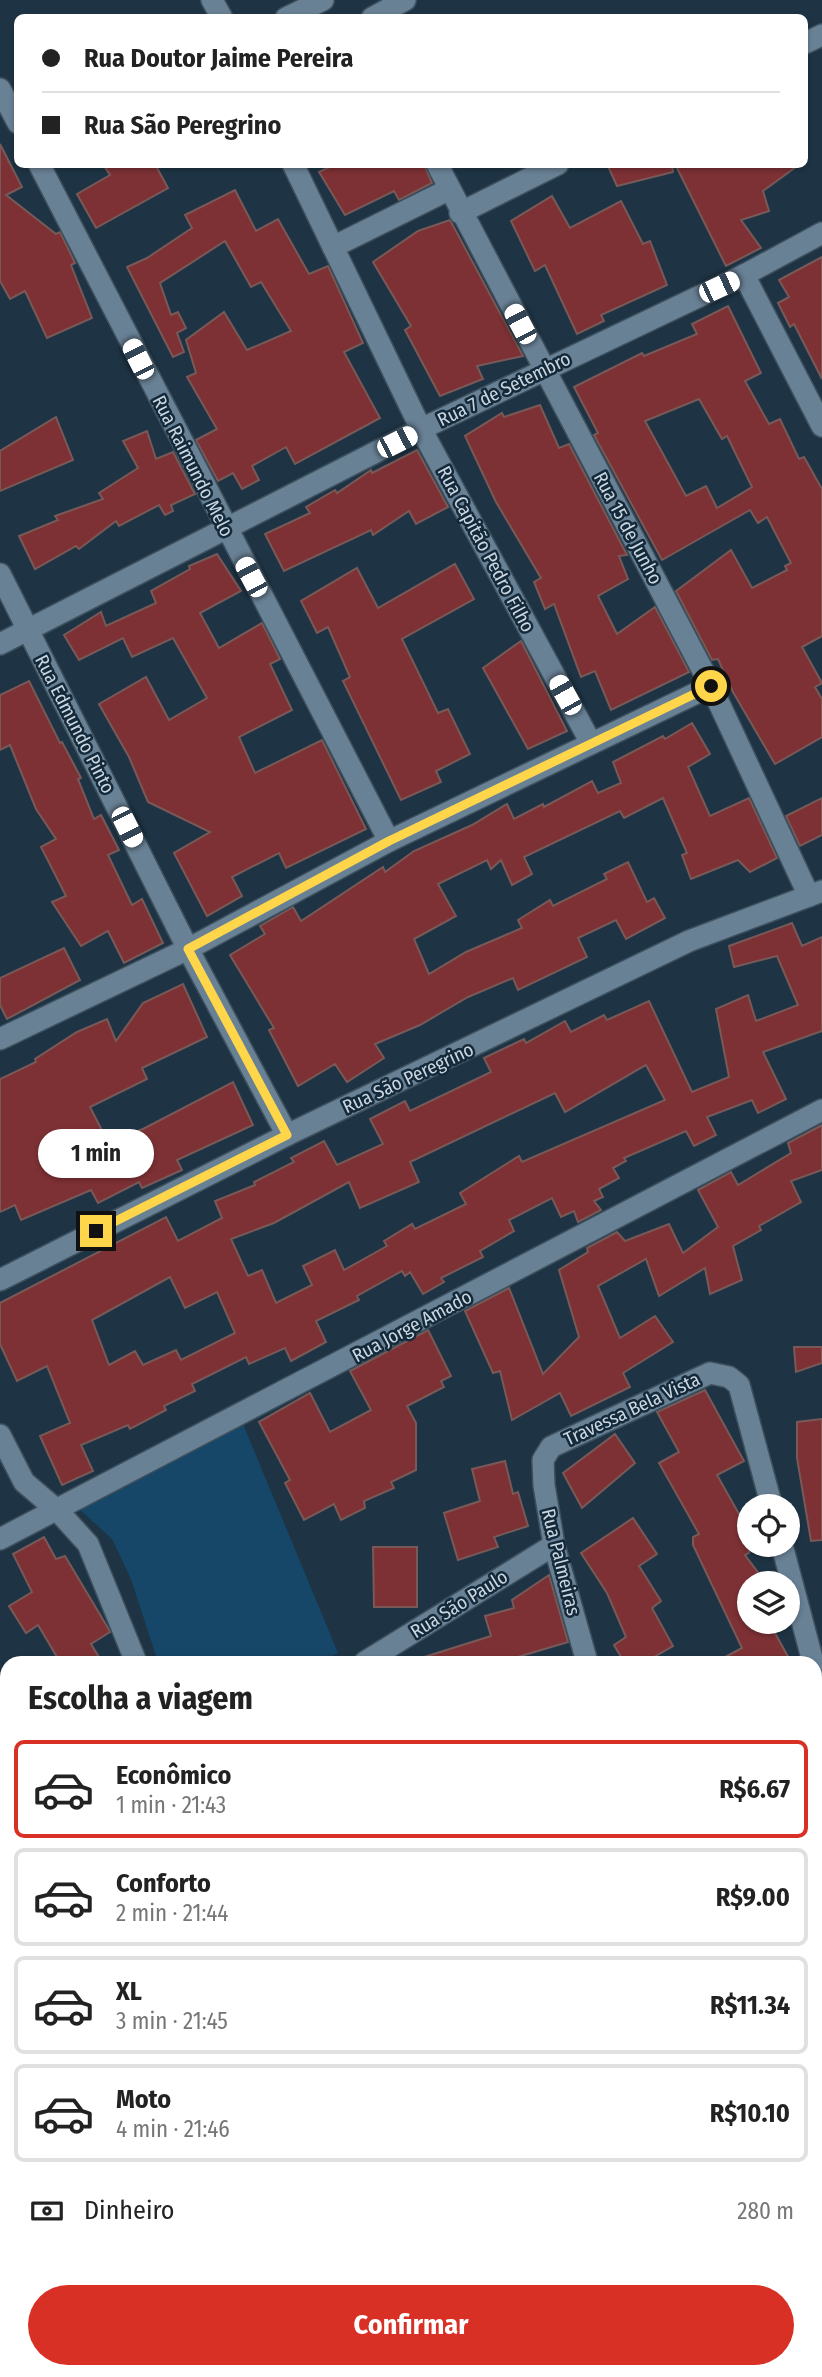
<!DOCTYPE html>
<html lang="pt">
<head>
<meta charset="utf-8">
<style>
	:root { --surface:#fff; --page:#f6f6f6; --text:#222; --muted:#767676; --line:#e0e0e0; --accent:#d93025 }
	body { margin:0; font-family:"Fira Sans Condensed",sans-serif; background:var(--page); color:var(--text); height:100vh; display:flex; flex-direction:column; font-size:26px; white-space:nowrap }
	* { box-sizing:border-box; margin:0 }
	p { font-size:23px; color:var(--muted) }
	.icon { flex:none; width:38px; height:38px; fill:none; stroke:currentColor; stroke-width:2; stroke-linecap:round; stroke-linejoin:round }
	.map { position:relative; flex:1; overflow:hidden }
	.details { position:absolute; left:0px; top:1656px; width:822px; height:723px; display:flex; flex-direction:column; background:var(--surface); border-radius:21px 21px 0 0; box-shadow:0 2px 5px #0004 }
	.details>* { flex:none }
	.banner { position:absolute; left:14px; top:14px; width:794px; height:154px; border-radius:10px; box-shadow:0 2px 5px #0004; display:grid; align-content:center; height:154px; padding:0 28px; background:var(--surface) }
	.controls { position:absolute; left:737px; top:1494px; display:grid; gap:14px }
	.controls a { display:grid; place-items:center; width:63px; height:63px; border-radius:50%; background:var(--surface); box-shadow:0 2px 5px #0004; font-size:35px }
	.end { position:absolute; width:32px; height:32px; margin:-16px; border:9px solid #ffd54a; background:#111; box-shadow:0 0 0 4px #111 }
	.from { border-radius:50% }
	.bubble { position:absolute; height:49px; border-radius:24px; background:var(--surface); box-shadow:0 2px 5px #0004; font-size:23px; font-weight:700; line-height:49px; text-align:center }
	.car { position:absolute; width:21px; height:42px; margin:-21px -10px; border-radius:9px; box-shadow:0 0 5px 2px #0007; background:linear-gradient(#fff 24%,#345 0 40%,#fff 0 76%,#345 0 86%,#fff 0) }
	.banner b { display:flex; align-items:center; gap:24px; height:66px; font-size:26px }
	.banner b+b { border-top:2px solid var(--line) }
	.banner i { width:18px; height:18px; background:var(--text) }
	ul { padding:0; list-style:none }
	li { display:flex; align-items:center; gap:21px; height:98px; margin:0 14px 10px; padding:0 14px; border:4px solid var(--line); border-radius:10px }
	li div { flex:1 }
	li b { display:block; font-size:26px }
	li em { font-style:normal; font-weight:700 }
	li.current { border-color:var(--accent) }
	li>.icon { width:63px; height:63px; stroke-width:1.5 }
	h2 { padding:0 28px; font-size:32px; line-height:84px }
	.pay { display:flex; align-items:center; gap:18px; height:77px; padding:0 28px; font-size:26px }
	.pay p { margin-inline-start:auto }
	.button { display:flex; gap:14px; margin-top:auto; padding:14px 28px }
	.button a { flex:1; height:80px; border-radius:42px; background:var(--accent); color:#fff; font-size:28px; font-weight:700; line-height:80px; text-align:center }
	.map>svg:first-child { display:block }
	.green { fill:#164668 }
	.building { fill:#7d3134; stroke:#785958; stroke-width:2; fill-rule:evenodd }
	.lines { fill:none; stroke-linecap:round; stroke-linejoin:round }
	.street-casing { stroke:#3d505e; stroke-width:24 }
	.secondary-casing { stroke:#3d505e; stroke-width:24 }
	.street { stroke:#698195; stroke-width:21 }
	.secondary { stroke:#698195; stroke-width:21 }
	.route { stroke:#ffd54a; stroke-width:9 }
	.labels { text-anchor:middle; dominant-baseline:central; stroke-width:5; stroke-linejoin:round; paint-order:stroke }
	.street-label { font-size:19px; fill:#cad7e2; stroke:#142a3a }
</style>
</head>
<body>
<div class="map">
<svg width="822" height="2377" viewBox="0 0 822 2377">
	<rect width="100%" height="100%" fill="#1e3445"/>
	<path class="green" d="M 243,1424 L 338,1653 L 320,1662 L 158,1662 L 131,1579 L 112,1539 L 78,1508 Z"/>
	<g class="building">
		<path d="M 0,144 L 22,187 L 6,195 L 56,234 L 60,232 L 75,263 L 71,265 L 92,318 L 47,338 L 25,291 L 10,299 L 0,281 Z"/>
		<path d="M 103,164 L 155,164 L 168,188 L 96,228 L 77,194 L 110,175 Z"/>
		<path d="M 336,164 L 424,164 L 432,183 L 399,200 L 394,191 L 345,215 L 319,172 Z"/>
		<path d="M 607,164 L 672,164 L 673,172 L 617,186 Z"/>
		<path d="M 675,164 L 800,164 L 763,191 L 769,211 L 741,220 L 761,248 L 726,266 Z"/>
		<path d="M 235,190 L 256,231 L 278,219 L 309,274 L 328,266 L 363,343 L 344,352 L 380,418 L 295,464 L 286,447 L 252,466 L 259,480 L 242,489 L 233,473 L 218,481 L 196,440 L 217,429 L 187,377 L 196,373 L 186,340 L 224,312 L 247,350 L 291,331 L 261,282 L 251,287 L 225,241 L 160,283 L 171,315 L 178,312 L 186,328 L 177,333 L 184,352 L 173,357 L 127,267 L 147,258 L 192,228 L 185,215 Z"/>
		<path d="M 552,196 L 570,228 L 621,201 L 643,244 L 650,241 L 667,285 L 601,315 L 604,321 L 577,334 L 545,265 L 535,271 L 511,221 Z"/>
		<path d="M 450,220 L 523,356 L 477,366 L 483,379 L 440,396 L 405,330 L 411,326 L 373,262 L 418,231 Z"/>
		<path d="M 822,257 L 822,379 L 794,324 L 790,327 L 778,303 L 789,297 L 779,280 Z"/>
		<path d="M 728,306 L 761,373 L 745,381 L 769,424 L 780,419 L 799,459 L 804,457 L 822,489 L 822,636 L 802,647 L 822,683 L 815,687 L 822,699 L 822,737 L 775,764 L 733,692 L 718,659 L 712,660 L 676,591 L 731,550 L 752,588 L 787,570 L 785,566 L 791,563 L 767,517 L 758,523 L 750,510 L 662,560 L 594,435 L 598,433 L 574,387 L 642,353 L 644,356 L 697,334 L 692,324 ZM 699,399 L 722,439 L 727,436 L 752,487 L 717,508 L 706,486 L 686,496 L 645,421 Z"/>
		<path d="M 540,405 L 559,448 L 569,444 L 627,555 L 619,556 L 628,579 L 598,596 L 617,634 L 655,607 L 689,672 L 611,710 L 595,671 L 581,677 L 554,604 L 545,609 L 534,582 L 541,578 L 496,502 L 465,436 L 502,413 L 504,417 Z"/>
		<path d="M 56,417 L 73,460 L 0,491 L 0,451 Z"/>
		<path d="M 147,431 L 156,459 L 173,452 L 195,494 L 171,505 L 173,511 L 165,515 L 159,505 L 119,526 L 116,521 L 79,549 L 76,546 L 35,569 L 19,536 L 58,520 L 55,516 L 103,499 L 99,493 L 138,468 L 123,441 Z"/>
		<path d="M 417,450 L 448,507 L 416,524 L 409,511 L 373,535 L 371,530 L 284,571 L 265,534 L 310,513 L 306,507 L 335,490 L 337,493 L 371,470 L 372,473 Z"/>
		<path d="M 217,554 L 241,591 L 200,613 L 219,648 L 262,623 L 280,659 L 270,664 L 292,710 L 239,737 L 255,773 L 322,740 L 366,829 L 286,868 L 279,853 L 232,877 L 242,896 L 207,916 L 174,853 L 210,832 L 148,802 L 129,757 L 99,704 L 146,677 L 169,720 L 207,698 L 173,638 L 132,657 L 123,638 L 79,660 L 64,635 L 101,612 L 106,626 L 156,603 L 151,591 L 190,569 L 189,566 Z"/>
		<path d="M 455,564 L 474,599 L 402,639 L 438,713 L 448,709 L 470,754 L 436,771 L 441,782 L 401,800 L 343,681 L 350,677 L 328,627 L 317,633 L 301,601 L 357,568 L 378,608 Z"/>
		<path d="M 521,641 L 567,731 L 528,749 L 483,668 Z"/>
		<path d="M 29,681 L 60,743 L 62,742 L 81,778 L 78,779 L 94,819 L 101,815 L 119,850 L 108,855 L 132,905 L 142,899 L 163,943 L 124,963 L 108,931 L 81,946 L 52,902 L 66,896 L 41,847 L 56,839 L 36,809 L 10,745 L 0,750 L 0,695 Z"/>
		<path d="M 692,723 L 710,754 L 688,767 L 710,816 L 749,798 L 777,858 L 750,872 L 738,860 L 691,879 L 682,855 L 687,853 L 663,798 L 624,818 L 620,811 L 524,857 L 532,874 L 512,885 L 501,860 L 491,869 L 487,860 L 438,884 L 456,916 L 414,939 L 429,974 L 466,952 L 522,928 L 518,920 L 550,900 L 553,906 L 607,879 L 604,874 L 628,862 L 647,902 L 654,898 L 665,918 L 626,939 L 616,920 L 578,938 L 587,957 L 518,990 L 513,978 L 468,997 L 420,1025 L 375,1044 L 384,1058 L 347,1082 L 335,1064 L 298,1086 L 269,1030 L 274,1028 L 230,955 L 265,934 L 260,926 L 293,907 L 301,921 L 383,867 L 385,872 L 414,851 L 472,825 L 507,804 L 514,819 L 543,804 L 544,807 L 592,781 L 598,793 L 621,783 L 613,762 L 663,736 L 665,739 Z"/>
		<path d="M 822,798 L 822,835 L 800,846 L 786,816 Z"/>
		<path d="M 792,923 L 802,946 L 822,937 L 822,1031 L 763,1052 L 786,1099 L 758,1113 L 752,1100 L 707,1117 L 716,1135 L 694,1146 L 686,1131 L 624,1158 L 626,1161 L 613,1168 L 619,1178 L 599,1189 L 603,1197 L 594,1201 L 601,1210 L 578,1222 L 574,1211 L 561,1217 L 552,1198 L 509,1220 L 514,1231 L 480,1251 L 483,1257 L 441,1278 L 444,1282 L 423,1294 L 410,1272 L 405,1276 L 402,1271 L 357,1296 L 359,1300 L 316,1321 L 326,1342 L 291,1361 L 285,1348 L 249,1364 L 246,1357 L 192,1384 L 195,1391 L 164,1406 L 166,1410 L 130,1429 L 128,1425 L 81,1445 L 93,1471 L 62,1485 L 40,1436 L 70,1423 L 47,1366 L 17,1381 L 0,1344 L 0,1303 L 166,1217 L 178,1241 L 222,1218 L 215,1201 L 255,1185 L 254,1182 L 294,1162 L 291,1158 L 324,1141 L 337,1165 L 383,1144 L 370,1119 L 405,1101 L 410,1111 L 491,1072 L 484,1058 L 524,1039 L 526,1043 L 565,1021 L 571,1032 L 604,1015 L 607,1020 L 649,1001 L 692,1092 L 729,1077 L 716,1009 L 748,995 L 756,1021 L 798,1005 L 777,956 L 734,967 L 729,946 ZM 646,1065 L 665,1100 L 522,1162 L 519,1156 L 460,1193 L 466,1204 L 415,1229 L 412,1224 L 384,1241 L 387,1246 L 344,1270 L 335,1250 L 303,1266 L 312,1285 L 276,1303 L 262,1270 L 248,1276 L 231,1239 L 274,1223 L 349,1182 L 360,1208 L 419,1182 L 410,1162 L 555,1093 L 565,1112 ZM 170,1277 L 185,1308 L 217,1292 L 235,1333 L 181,1360 L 176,1350 L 143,1365 L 135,1351 L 109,1365 L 92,1320 Z"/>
		<path d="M 64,948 L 80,980 L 7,1019 L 0,1005 L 0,978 Z"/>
		<path d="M 183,984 L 207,1037 L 142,1068 L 147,1079 L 90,1107 L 108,1142 L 143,1129 L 233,1082 L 253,1125 L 177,1160 L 182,1170 L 142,1188 L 139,1182 L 98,1203 L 91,1190 L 21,1220 L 15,1205 L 0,1212 L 0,1079 L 36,1062 L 35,1059 L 77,1032 L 107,1019 L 116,1041 L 143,1003 Z"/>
		<path d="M 822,1125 L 822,1170 L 791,1181 L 801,1202 L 759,1226 L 761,1230 L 733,1246 L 742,1280 L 710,1294 L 705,1268 L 659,1296 L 646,1259 L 598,1286 L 620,1338 L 655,1316 L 673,1342 L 623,1373 L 630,1387 L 571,1416 L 560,1393 L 512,1420 L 500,1371 L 493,1373 L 465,1311 L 509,1288 L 543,1374 L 579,1337 L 559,1270 L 588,1252 L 587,1248 L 617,1232 L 625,1241 L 669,1224 L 683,1253 L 718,1227 L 698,1190 L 731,1172 L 738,1185 L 791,1153 L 788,1143 Z"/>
		<path d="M 428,1330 L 451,1376 L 441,1381 L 444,1387 L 407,1406 L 416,1423 L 416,1470 L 391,1482 L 394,1488 L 364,1501 L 365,1508 L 341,1520 L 334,1504 L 304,1520 L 285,1483 L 290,1480 L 259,1422 L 310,1393 L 330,1432 L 371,1410 L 350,1371 Z"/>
		<path d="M 794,1347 L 822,1347 L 822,1363 L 796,1372 Z"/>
		<path d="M 705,1390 L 744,1461 L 717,1475 L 739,1514 L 749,1509 L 749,1553 L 745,1555 L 763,1579 L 749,1584 L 749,1622 L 769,1622 L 791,1662 L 716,1662 L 742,1648 L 693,1545 L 693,1537 L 699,1534 L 659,1463 L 679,1452 L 657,1412 Z"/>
		<path d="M 822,1419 L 822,1540 L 811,1541 L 797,1458 L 797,1422 Z"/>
		<path d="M 615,1434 L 635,1463 L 582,1508 L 563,1473 Z"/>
		<path d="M 505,1461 L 513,1494 L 518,1492 L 528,1526 L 494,1537 L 498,1547 L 458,1560 L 444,1513 L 480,1501 L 472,1469 Z"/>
		<path d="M 633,1518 L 657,1554 L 639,1566 L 661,1601 L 652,1608 L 673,1646 L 645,1662 L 624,1662 L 614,1645 L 626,1637 L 607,1593 L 581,1553 Z"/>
		<path d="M 44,1537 L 56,1559 L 65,1556 L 108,1628 L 110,1632 L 91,1644 L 102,1662 L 60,1662 L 38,1625 L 26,1633 L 9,1606 L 32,1592 L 13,1554 Z"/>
		<path d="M 373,1547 L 417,1547 L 417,1607 L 374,1607 Z"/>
		<path d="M 549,1575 L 568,1642 L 501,1662 L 421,1662 L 421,1658 L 491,1636 L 485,1616 L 514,1608 L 512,1600 Z"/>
	</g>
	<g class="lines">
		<defs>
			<g id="street">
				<path d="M 212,0 L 222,18"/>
				<path d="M 286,18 L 323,0"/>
				<path d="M 372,18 L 405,0"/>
				<path d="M 805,43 L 822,35"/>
				<path d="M 0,89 L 18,123"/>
				<path d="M 39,164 L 389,841"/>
				<path d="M 293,164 L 421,429 L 591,743"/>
				<path d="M 437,164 L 711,686 L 809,896"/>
				<path d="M 460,213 L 558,164"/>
				<path d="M 333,247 L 448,190"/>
				<path d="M 744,275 L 822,426"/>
				<path d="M 0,574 L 188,949 L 287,1135"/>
				<path d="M 0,644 L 421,429 L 744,275 L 822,233"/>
				<path d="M 0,1039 L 188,949 L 389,841 L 711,686"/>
				<path d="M 0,1280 L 287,1135 L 689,941 L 822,891"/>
				<path d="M 0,1435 L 24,1482 L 58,1511 L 88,1544 L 136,1662"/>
				<path d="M 0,1539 L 822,1110"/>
				<path d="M 782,1545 L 813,1662"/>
				<path d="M 365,1662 L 554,1545"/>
				<path d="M 587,1662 L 554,1545 L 544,1485 L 543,1460 L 551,1447 L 710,1373 L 729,1377 L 739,1385 L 772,1507"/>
				<path d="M 816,1670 L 822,1695"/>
				<path d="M 0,1876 L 7,1872"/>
				<path d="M 816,2082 L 822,2073"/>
				<path d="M 395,2371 L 405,2377"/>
				<path d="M 605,2377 L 609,2371"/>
			</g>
			<g id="secondary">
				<path d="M 0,1946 L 7,1977"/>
				<path d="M 0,2237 L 7,2229"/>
				<path d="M 105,2371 L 106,2377"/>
			</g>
		</defs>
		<use href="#street" class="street-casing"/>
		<use href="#secondary" class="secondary-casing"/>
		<use href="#street" class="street"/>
		<use href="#secondary" class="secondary"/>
	</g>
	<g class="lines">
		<path class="route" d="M 96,1231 L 287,1135 L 188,949 L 389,841 L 711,686"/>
	</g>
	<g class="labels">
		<g class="street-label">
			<text transform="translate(504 389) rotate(-26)">Rua 7 de Setembro</text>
			<text transform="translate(193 466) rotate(63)">Rua Raimundo Melo</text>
			<text transform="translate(628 528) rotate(62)">Rua 15 de Junho</text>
			<text transform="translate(486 549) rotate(62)">Rua Capitão Pedro Filho</text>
			<text transform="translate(75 724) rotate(63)">Rua Edmundo Pinto</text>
			<text transform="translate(408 1078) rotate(-25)">Rua São Peregrino</text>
			<text transform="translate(412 1326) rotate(-28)">Rua Jorge Amado</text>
			<text transform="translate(632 1409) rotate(-25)">Travessa Bela Vista</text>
			<text transform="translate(561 1562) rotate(76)">Rua Palmeiras</text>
			<text transform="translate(459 1604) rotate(-32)">Rua São Paulo</text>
		</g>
	</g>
</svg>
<div class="controls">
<a><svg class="icon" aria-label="locate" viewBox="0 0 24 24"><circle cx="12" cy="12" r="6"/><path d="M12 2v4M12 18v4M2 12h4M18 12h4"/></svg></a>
<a><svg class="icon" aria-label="layers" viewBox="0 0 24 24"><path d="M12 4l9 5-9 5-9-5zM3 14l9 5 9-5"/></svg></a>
</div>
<i class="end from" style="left:711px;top:686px"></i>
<i class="end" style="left:96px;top:1231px"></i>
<div class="bubble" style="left:38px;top:1129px;width:116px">1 min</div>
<i class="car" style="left:719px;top:287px;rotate:65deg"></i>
<i class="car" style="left:520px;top:324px;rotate:332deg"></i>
<i class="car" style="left:138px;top:359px;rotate:333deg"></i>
<i class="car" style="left:397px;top:442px;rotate:63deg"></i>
<i class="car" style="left:251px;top:577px;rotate:332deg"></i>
<i class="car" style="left:565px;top:695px;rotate:331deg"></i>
<i class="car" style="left:127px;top:827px;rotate:153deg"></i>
<div class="banner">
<b><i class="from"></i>Rua Doutor Jaime Pereira</b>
<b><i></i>Rua São Peregrino</b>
</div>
<section class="details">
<h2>Escolha a viagem</h2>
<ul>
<li class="current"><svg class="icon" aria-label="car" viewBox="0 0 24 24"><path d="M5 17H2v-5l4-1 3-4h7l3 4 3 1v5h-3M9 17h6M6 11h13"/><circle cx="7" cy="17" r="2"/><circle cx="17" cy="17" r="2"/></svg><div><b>Econômico</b><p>1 min · 21:43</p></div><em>R$6.67</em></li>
<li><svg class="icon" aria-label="car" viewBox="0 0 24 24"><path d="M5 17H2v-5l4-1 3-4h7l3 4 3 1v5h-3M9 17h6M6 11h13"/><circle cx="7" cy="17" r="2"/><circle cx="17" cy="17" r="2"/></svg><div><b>Conforto</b><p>2 min · 21:44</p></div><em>R$9.00</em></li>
<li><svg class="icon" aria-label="car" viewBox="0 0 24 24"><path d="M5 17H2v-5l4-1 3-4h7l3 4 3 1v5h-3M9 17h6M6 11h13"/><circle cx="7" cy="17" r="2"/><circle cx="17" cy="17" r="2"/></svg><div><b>XL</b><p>3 min · 21:45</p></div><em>R$11.34</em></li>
<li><svg class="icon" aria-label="car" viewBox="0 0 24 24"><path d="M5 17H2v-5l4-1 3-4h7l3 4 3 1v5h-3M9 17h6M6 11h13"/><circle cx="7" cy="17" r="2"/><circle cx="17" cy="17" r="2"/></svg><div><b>Moto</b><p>4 min · 21:46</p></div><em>R$10.10</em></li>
</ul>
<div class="pay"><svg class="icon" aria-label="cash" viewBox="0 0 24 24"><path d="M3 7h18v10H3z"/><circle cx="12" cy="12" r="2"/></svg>Dinheiro<p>280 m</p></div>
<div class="button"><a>Confirmar</a></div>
</section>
</div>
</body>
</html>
